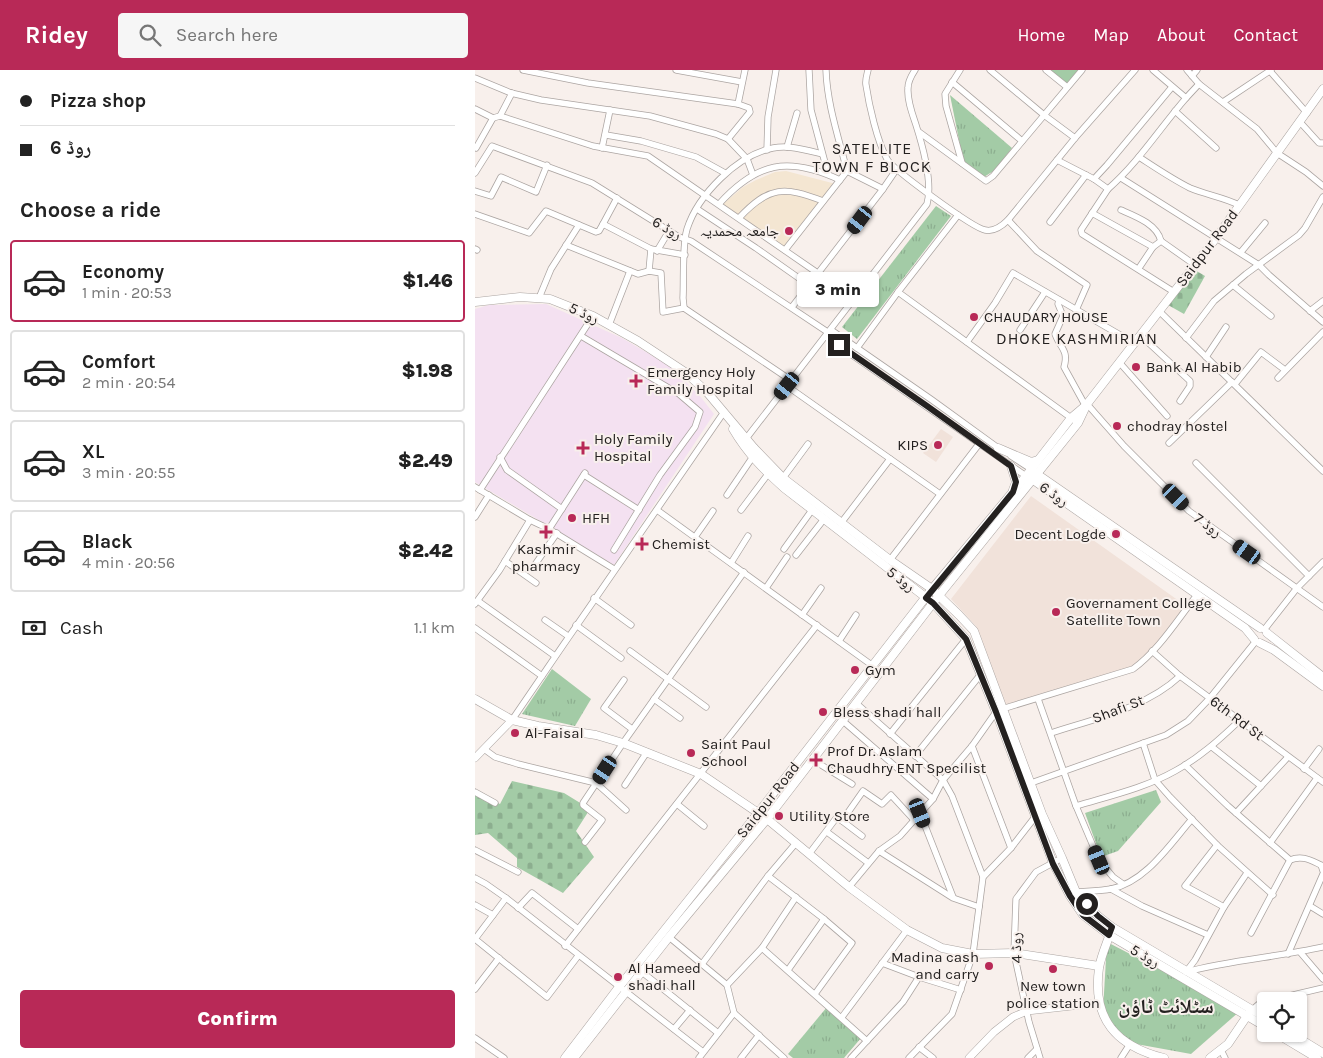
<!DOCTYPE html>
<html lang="en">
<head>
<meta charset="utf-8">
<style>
	:root { --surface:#fff; --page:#f6f6f6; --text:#222; --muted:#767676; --line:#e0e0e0; --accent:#b82957 }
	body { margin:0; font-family:Karla,"Noto Naskh Arabic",sans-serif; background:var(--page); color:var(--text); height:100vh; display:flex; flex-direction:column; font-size:19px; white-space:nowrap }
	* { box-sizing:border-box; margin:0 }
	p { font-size:16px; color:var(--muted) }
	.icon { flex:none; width:28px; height:28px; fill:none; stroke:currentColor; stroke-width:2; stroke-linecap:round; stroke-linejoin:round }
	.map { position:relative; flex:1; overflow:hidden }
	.details { display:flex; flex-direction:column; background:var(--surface); width:475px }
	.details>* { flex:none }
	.top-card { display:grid; align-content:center; height:110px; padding:0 20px; background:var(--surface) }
	.buttons { position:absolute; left:782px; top:922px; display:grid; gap:10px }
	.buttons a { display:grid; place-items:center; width:50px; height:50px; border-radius:5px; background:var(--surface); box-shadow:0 1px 4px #0004; font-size:25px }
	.end { position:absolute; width:22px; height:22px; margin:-11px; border:6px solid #242120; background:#fff; box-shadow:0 0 0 2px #fff }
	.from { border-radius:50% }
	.bubble { position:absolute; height:35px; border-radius:5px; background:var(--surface); box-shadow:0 1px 4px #0004; font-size:16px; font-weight:800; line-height:35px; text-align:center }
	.car { position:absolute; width:15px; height:30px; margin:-15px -8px; border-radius:6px; box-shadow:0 0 4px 1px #0007; background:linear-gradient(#222 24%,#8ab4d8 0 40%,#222 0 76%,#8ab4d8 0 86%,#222 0) }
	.top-card b { display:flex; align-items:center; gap:18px; height:48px; font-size:19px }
	.top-card b+b { border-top:1px solid var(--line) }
	.top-card i { width:12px; height:12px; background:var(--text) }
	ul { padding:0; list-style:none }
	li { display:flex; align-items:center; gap:15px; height:82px; margin:0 10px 8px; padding:0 10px; border:2px solid var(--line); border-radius:5px }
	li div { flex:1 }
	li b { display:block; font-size:19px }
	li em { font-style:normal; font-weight:800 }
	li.on { border-color:var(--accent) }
	li>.icon { width:45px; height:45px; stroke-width:1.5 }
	h2 { padding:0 20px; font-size:22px; line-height:60px }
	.pay { display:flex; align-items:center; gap:12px; height:55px; padding:0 20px; font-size:19px }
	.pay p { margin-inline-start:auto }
	.button { display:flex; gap:10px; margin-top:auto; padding:10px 20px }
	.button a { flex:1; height:58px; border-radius:5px; background:var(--accent); color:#fff; font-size:20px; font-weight:800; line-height:58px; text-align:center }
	header { display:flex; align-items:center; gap:30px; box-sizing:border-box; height:70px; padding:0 25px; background:var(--accent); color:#fff }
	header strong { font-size:24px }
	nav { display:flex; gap:28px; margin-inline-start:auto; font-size:18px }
	.search { width:350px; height:45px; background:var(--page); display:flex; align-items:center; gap:12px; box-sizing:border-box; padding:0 18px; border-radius:5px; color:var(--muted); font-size:19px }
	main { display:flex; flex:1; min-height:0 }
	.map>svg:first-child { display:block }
	.commercial { fill:#f4e6d2 }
	.built { fill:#f1e2da }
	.medical { fill:#f4e1f1 }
	.cemetery { fill:url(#cemetery-stones) }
	.park { fill:url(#park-tufts) }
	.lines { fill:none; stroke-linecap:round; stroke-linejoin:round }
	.minor-casing { stroke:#aca5a2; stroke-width:7 }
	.tertiary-casing { stroke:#aca5a2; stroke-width:8 }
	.secondary-casing { stroke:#aca5a2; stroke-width:9 }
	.minor { stroke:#fff; stroke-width:5.5 }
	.tertiary { stroke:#fff; stroke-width:7 }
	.secondary { stroke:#fff; stroke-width:8 }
	.route { stroke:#242120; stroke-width:6 }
	.poi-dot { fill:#b82957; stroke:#f8f0ec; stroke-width:2 }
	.labels { text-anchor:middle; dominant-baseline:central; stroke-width:4; stroke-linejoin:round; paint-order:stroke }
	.street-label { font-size:15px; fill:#242120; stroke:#f8f0ec }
	.poi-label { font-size:15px; fill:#242120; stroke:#f8f0ec; text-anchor:start }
	.neighbourhood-label { font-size:16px; letter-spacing:1px; fill:#242120; stroke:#f8f0ec }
	.district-label { font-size:20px; font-weight:bold; fill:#242120; stroke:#f8f0ec }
</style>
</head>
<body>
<header>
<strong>Ridey</strong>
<div class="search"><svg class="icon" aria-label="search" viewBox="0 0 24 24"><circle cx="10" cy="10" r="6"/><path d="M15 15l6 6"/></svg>Search here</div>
<nav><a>Home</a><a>Map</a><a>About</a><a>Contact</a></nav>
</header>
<main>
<section class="details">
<div class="top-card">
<b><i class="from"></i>Pizza shop</b>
<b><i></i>روڈ 6</b>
</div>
<h2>Choose a ride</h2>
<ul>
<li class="on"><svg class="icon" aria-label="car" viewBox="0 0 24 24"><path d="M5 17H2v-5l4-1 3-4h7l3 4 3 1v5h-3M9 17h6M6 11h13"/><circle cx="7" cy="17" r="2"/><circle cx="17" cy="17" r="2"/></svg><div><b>Economy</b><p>1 min · 20:53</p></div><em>$1.46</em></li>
<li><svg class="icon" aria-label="car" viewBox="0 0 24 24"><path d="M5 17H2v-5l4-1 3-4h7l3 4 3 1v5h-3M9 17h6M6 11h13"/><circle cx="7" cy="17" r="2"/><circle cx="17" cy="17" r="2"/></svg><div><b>Comfort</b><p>2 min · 20:54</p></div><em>$1.98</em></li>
<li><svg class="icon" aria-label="car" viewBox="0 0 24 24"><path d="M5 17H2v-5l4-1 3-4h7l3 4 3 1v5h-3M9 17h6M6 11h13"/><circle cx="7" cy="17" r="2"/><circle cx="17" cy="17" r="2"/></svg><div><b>XL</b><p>3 min · 20:55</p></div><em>$2.49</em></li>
<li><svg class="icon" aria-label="car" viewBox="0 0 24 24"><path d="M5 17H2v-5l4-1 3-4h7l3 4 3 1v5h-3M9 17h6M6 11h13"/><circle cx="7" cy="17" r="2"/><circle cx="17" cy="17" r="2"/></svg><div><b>Black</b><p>4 min · 20:56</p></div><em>$2.42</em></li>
</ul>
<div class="pay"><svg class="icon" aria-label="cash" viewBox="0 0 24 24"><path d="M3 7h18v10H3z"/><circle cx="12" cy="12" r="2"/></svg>Cash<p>1.1 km</p></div>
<div class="button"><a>Confirm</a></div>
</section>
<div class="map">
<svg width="848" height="988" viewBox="0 0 848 988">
	<defs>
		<pattern id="cemetery-stones" width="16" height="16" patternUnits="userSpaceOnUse" patternTransform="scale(1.25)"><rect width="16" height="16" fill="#a3cba6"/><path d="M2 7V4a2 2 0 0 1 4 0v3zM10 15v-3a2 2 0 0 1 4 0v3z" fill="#8cae8f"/></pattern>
		<pattern id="park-tufts" width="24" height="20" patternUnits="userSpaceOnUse" patternTransform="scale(1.25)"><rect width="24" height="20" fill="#a3cba6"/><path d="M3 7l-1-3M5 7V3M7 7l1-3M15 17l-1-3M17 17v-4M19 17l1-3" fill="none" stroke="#8cae8f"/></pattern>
	</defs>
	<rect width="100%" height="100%" fill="#f8f0ec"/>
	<path class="commercial" d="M 311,101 L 361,114 L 310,178 L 247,135 L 268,117 L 281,110 L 300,102 Z"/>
	<g class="built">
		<path d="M 466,359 L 478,367 L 461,392 L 448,383 Z"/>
		<path d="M 556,426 L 714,538 L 689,569 L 652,601 L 531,637 L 501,556 L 476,529 Z"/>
	</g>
	<path class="medical" d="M 71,234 L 147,268 L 195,296 L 225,326 L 239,344 L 139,495 L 0,412 L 0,239 L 14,235 Z"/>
	<g class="cemetery">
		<path d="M 720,200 L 730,206 L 709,244 L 693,235 Z"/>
		<path d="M 37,711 L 89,723 L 115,739 L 101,761 L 119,787 L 88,823 L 42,797 L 42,788 L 13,763 L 0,765 L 0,721 L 25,734 Z"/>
	</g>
	<g class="park">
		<path d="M 574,0 L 604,0 L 591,14 Z"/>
		<path d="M 475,25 L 537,78 L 520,100 L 509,107 L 489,95 Z"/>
		<path d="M 461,136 L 476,146 L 382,269 L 367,257 Z"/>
		<path d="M 77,599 L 116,629 L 100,656 L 47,644 Z"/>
		<path d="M 681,720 L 686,732 L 643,781 L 626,787 L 610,743 Z"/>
		<path d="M 632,872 L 765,941 L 716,984 L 650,972 L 628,940 Z"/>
		<path d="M 352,937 L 386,968 L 369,988 L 318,988 L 313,984 Z"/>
	</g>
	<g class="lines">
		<defs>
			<g id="minor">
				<path d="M 48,0 L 113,13 L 263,34 L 274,38 L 275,42 L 253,69"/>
				<path d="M 201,0 L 267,12"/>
				<path d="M 334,0 L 336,40 L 353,104"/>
				<path d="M 351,0 C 352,34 364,69 372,101 L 408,119"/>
				<path d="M 393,0 C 392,5 390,10 391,15 C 394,35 402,71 412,89 C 417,99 498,158 510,160 C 519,162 527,156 533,150 L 600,68 L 660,0"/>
				<path d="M 485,0 L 470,24 L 471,36 L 487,93"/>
				<path d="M 515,0 L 569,45 L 600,68"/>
				<path d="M 571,0 L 592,17"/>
				<path d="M 678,0 L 711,28 L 724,14"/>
				<path d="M 712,0 L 724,14 L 782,59 L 802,83 L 831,102 L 848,116"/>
				<path d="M 794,0 L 832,43"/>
				<path d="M 717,6 L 722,0"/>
				<path d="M 0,8 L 36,23 L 66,30 L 175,46 L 241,64 L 253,69 L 272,89 L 278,105"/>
				<path d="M 477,12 L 547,71"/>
				<path d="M 748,32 L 796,0"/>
				<path d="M 263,34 L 270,0"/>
				<path d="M 0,39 L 18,48"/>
				<path d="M 700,41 L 741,78"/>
				<path d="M 25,46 L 118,76 L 173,86 L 344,204"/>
				<path d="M 825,52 L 844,73 L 848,73"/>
				<path d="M 444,62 L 511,111 L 518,106 L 607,0"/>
				<path d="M 131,65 L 166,71 L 221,87 L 250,103"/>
				<path d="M 312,77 L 322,43"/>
				<path d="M 1,78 L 18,48 L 25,46 L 37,23"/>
				<path d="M 127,78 L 135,40"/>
				<path d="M 292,80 L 293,47 L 301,0"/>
				<path d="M 664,87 C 681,98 697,109 715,118 C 732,125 748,127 764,135"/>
				<path d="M 582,90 L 619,109 L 633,119 C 663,93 685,58 711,28"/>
				<path d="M 0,103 L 17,76 L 117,113 L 204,167 L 216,171 L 354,263"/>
				<path d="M 646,108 L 784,195 L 794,205 L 848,252"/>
				<path d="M 619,109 L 632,95 L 697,17"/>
				<path d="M 633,119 L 606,160 L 607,164 L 699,222"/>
				<path d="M 0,121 L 16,126 L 26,107 L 61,122 L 72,95"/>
				<path d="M 244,134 C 282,92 313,86 365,110"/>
				<path d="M 222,139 L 281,178 L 335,216"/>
				<path d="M 646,140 C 660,146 682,154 686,171"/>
				<path d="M 617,143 L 678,177 L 686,171 L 720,195"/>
				<path d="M 0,144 L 54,163 L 71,141 L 121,162 L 124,161 L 128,154 L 176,179 L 210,185"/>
				<path d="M 264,148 C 294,116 309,116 348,131"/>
				<path d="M 533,150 L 562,181 L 612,215 L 601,240"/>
				<path d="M 575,152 L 611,105"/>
				<path d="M 128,154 L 142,128"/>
				<path d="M 91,175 L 163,204 L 174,201 L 186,203 L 188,242 L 209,238 L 317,311"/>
				<path d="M 0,179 L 2,180"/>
				<path d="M 310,180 L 372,101"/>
				<path d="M 182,181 L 194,161"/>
				<path d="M 766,182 L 790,153"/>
				<path d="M 664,198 L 678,177"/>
				<path d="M 174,201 L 176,179"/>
				<path d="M 758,215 L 796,246"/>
				<path d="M 423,222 L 483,145"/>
				<path d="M 64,228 L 76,199 L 104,155"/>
				<path d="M 584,230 L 583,234 L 588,246 L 580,264 C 585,278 594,280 589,297 L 610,335"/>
				<path d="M 317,237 L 408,119 L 421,100"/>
				<path d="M 209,238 L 208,228 C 209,210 207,175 212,159 C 223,125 262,85 298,78 C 315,75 331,80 347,84"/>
				<path d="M 684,241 L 848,401"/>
				<path d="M 835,241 L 848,231"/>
				<path d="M 134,255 L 155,201"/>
				<path d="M 356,260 L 457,330 L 526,380"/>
				<path d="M 545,260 L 570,222"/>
				<path d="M 665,265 L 715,311 L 715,316 L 705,331"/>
				<path d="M 106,266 L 204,324 L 225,342 L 220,357 L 185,405 L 139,480"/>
				<path d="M 351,267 L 551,406"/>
				<path d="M 711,268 L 739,231 L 771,204 L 824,165 L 830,158 L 848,127"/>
				<path d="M 492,272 L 520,233 L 538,203 L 659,273"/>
				<path d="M 382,278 L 423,222 L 603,353"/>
				<path d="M 731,287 L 751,257"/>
				<path d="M 644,292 L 692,346"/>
				<path d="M 803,308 L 848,262"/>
				<path d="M 760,314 L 786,282 L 810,300"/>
				<path d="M 312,316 L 465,424"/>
				<path d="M 612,334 L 649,376 L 714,441 L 848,537"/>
				<path d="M 270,370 L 452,134 C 458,112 448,77 441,55 C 437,43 432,30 433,18 C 433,11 436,6 440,0"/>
				<path d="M 694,373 L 757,312"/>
				<path d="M 536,386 L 556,399"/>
				<path d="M 25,387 L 32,400 L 87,439"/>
				<path d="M 721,393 L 834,506 L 822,518 L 789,560"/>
				<path d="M 109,405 L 164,440"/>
				<path d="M 308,408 L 333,374"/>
				<path d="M 0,417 L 55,450 L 74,459 L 139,499"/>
				<path d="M 5,420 L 118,246"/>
				<path d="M 252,425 L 277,388"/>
				<path d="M 182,440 L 398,596"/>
				<path d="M 266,440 L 293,404"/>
				<path d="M 0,447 L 14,425"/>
				<path d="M 366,453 L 415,389"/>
				<path d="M 74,459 L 110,403"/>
				<path d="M 220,467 L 238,441"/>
				<path d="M 309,479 L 337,440"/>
				<path d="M 321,485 L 349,449"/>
				<path d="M 415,490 L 504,374"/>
				<path d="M 30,491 L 61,513"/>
				<path d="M 256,493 L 273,466"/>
				<path d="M 59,496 L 82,463"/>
				<path d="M 834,506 L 848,492"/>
				<path d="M 291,518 L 312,487"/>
				<path d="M 119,528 L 156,555"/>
				<path d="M 3,531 L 80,586"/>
				<path d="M 0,534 L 24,501 L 55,450"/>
				<path d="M 327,545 L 346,518"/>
				<path d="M 70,550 L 93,566"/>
				<path d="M 101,555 L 146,588"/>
				<path d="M 0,558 L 67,606"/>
				<path d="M 364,571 L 381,545"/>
				<path d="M 155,581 L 231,637"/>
				<path d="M 677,581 L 705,606 L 848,712"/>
				<path d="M 149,610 L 129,638 L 157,659"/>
				<path d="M 179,629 L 205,648"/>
				<path d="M 563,629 L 601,736 L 624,790 L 638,807 L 648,814"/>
				<path d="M 381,633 L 468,710 L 477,726 L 508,807"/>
				<path d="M 527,639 L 658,599 C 684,580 702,550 722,525"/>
				<path d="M 37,650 C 107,547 178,445 249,342"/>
				<path d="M 368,651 L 458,729"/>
				<path d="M 576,663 C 619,649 671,638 705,606"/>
				<path d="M 415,664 L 491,569"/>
				<path d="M 668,673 L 680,710 L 695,727 L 742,775 L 798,825"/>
				<path d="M 497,676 L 536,778"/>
				<path d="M 737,677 L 786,716"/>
				<path d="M 9,679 L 20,687 L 43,694 L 121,713 L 151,740"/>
				<path d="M 440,686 L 506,604"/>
				<path d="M 338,690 L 377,714"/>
				<path d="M 710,695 L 753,736 L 815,790 C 827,785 835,790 846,795 L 848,801"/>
				<path d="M 829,699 L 844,679"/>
				<path d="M 556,713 L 691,665 L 713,651 L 735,628 L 781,571"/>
				<path d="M 150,715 L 172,682"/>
				<path d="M 0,722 L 20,733"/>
				<path d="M 202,734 L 229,756"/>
				<path d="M 601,736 C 634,726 670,718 700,701 C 724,688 744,670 764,651"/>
				<path d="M 445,743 L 478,827"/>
				<path d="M 761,743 L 813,687"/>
				<path d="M 367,751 L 388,721 L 407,734 L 416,725 L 439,750"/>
				<path d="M 352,762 L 392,792"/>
				<path d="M 110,772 L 127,750 L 108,735 L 108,733 L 148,673 L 269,502"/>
				<path d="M 321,773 L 293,806 L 349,849 L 377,873 L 340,924"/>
				<path d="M 795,773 L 842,708"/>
				<path d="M 742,775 L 710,816 L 749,837"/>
				<path d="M 0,780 L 43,802"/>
				<path d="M 404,781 L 478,828 L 504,837"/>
				<path d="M 334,784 L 362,747 L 387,766"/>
				<path d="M 0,808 L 11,814 L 31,828 L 228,982"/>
				<path d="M 374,817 L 404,781 L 425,766 L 458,729 L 468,710 L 497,676 L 521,642"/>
				<path d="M 636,819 L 667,836 L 733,865"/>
				<path d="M 601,822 C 612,821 625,821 636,819 C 671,812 695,774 717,749"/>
				<path d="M 31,828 L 0,869 L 72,927 L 103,886"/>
				<path d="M 0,835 L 18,845"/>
				<path d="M 835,836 L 848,844"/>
				<path d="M 43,838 L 57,823 L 103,859"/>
				<path d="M 776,863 L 815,790"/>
				<path d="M 194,867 L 252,915"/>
				<path d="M 90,876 L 342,555"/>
				<path d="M 287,878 L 392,971"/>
				<path d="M 825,882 L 848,909"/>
				<path d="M 813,884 L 848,804"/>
				<path d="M 407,893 L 444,907 L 486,920"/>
				<path d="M 227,894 L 293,806"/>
				<path d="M 313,900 L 349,849"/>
				<path d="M 167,902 L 243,963"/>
				<path d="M 711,902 C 756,890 803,887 848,877"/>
				<path d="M 711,902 L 720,890 L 749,837 L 772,803"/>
				<path d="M 0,919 L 24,888"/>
				<path d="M 792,931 L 848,918"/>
				<path d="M 777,940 L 784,934 L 791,932"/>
				<path d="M 367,947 L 432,860"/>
				<path d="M 199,959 L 215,940"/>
				<path d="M 0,968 L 29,988"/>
				<path d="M 444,977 L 458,988"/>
				<path d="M 746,980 L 750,988"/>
				<path d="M 224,988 L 259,943"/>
				<path d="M 266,988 L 284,965"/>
				<path d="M 309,988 L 259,943 L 252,915 L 287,878 L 321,827"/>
				<path d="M 376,988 L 428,932 L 444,907"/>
				<path d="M 434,988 L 477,944 L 498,884 L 508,807 L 536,778 L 560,747 L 562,746"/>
				<path d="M 553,988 L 562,979"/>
				<path d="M 565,988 L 554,952 L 539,883 L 541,829 L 561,802 L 587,788"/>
				<path d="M 646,988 L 655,974"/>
			</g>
			<g id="tertiary">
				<path d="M 0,688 L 37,650"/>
				<path d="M 494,988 L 519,962 L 538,947 L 552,941 L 624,933"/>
			</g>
			<g id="secondary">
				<path d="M 0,232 L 45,227 L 75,229 L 118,246 L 163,271 L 210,302 L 231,321 L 279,378 L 308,408 L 415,490 L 457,519 L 484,545 L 499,561 L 567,744 L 587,788 L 601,822 L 623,846 L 637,857 L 791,948"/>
				<path d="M 258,359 C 272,383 289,400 309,418 L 458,533 L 491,569 L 521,642 L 578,793 L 595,826 L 608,845 L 634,865 L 791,957"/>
				<path d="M 523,378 L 556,392 L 563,390"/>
				<path d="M 536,396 L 541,412 L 538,420"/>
				<path d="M 559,402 L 785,558"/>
				<path d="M 554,407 L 770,558 L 779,569"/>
				<path d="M 792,563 L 848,607"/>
				<path d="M 785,573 L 799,580 L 848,616"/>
				<path d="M 0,629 L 37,650 L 63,656 L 121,665 L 148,673 L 226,704 L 292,749 L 374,817 L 432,860 L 467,878 L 498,884 L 539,883 L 624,896"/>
				<path d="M 636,861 C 632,873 626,886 624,898 C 617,949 641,976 689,988"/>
				<path d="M 802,964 L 842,988"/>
				<path d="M 817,964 L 848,983"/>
				<path d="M 90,988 L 144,917 L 283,743 L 457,519 L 551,406 L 596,348 L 609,337"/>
				<path d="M 99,988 L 194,867 L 292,749 L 458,533 L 603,353 L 612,334 L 741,168 L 848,19"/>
				<path d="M 735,988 L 753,974 L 774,943"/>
			</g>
		</defs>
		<use href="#minor" class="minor-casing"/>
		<use href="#tertiary" class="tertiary-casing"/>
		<use href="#secondary" class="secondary-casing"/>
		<use href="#minor" class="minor"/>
		<use href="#tertiary" class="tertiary"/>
		<use href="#secondary" class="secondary"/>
	</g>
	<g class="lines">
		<path class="route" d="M 364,275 L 452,336 L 536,396 L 541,412 L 538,422 L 451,528 L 458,533 L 491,569 L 521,642 L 578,794 L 595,826 L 608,845 L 634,865 L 637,857 L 623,846 L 612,834"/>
	</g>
	<g class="poi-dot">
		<circle cx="314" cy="161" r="5"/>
		<circle cx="499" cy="247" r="5"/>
		<circle cx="661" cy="297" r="5"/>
		<path d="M158.5 303.5h5v5h5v5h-5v5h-5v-5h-5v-5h5z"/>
		<circle cx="642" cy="356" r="5"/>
		<circle cx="463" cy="375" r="5"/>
		<path d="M105.5 370.5h5v5h5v5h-5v5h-5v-5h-5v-5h5z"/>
		<circle cx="97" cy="448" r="5"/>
		<path d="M68.5 454.5h5v5h5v5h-5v5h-5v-5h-5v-5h5z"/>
		<circle cx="641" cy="464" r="5"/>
		<path d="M164.5 466.5h5v5h5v5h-5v5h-5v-5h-5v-5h5z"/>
		<circle cx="581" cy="542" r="5"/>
		<circle cx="380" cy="600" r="5"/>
		<circle cx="348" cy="642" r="5"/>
		<circle cx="40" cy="663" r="5"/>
		<circle cx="216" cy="683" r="5"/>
		<path d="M338.5 682.5h5v5h5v5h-5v5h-5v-5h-5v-5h5z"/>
		<circle cx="304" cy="746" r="5"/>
		<circle cx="514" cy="896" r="5"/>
		<circle cx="578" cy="899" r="5"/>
		<circle cx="143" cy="907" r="5"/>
	</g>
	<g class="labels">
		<g class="street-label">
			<text transform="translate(192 158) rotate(30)">روڈ 6</text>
			<text transform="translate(732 178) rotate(-53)">Saidpur Road</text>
			<text transform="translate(109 243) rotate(24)">روڈ 5</text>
			<text transform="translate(579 424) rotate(35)">روڈ 6</text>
			<text transform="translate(733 455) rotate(35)">روڈ 7</text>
			<text transform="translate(426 509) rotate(37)">روڈ 5</text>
			<text transform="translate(643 639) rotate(-21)">Shafi St</text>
			<text transform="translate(762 648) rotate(37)">6th Rd St</text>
			<text transform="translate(293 730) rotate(-52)">Saidpur Road</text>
			<text transform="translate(541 878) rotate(-93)">روڈ 4</text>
			<text transform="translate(670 886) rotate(30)">روڈ 5</text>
		</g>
		<g class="poi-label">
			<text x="304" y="161" text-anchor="end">جامعہ محمدیہ</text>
			<text x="509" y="247">CHAUDARY HOUSE</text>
			<text x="671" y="297">Bank Al Habib</text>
			<text x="172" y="302">Emergency Holy<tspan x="172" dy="17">Family Hospital</tspan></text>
			<text x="652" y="356">chodray hostel</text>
			<text x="119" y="369">Holy Family<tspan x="119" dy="17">Hospital</tspan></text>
			<text x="453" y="375" text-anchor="end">KIPS</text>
			<text x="107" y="448">HFH</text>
			<text x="631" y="464" text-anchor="end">Decent Logde</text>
			<text x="177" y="474">Chemist</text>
			<text x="71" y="479" text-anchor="middle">Kashmir<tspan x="71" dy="17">pharmacy</tspan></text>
			<text x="591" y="533">Governament College<tspan x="591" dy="17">Satellite Town</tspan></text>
			<text x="390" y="600">Gym</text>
			<text x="358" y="642">Bless shadi hall</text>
			<text x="50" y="663">Al-Faisal</text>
			<text x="226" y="674">Saint Paul<tspan x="226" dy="17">School</tspan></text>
			<text x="352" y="681">Prof Dr. Aslam<tspan x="352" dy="17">Chaudhry ENT Specilist</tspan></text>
			<text x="314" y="746">Utility Store</text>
			<text x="504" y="887" text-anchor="end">Madina cash<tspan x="504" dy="17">and carry</tspan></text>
			<text x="153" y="898">Al Hameed<tspan x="153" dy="17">shadi hall</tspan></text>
			<text x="578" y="916" text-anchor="middle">New town<tspan x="578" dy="17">police station</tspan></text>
		</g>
		<g class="neighbourhood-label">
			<text x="397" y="78">SATELLITE<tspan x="397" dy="18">TOWN F BLOCK</tspan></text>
			<text x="602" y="268">DHOKE KASHMIRIAN</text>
		</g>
		<g class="district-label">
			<text x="691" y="936">سٹلائٹ ٹاؤن</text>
		</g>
	</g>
</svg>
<div class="buttons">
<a><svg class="icon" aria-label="locate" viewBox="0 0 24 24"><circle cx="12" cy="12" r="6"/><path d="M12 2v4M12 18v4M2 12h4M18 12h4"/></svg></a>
</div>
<i class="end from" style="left:612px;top:834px"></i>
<i class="end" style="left:364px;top:275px"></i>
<div class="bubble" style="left:322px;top:202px;width:82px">3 min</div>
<i class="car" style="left:385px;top:150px;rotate:217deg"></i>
<i class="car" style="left:312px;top:316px;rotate:219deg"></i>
<i class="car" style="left:701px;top:427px;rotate:135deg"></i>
<i class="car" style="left:772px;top:482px;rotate:305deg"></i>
<i class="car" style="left:130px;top:700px;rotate:213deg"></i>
<i class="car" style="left:445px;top:743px;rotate:158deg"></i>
<i class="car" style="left:624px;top:790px;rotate:337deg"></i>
</div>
</main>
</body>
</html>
